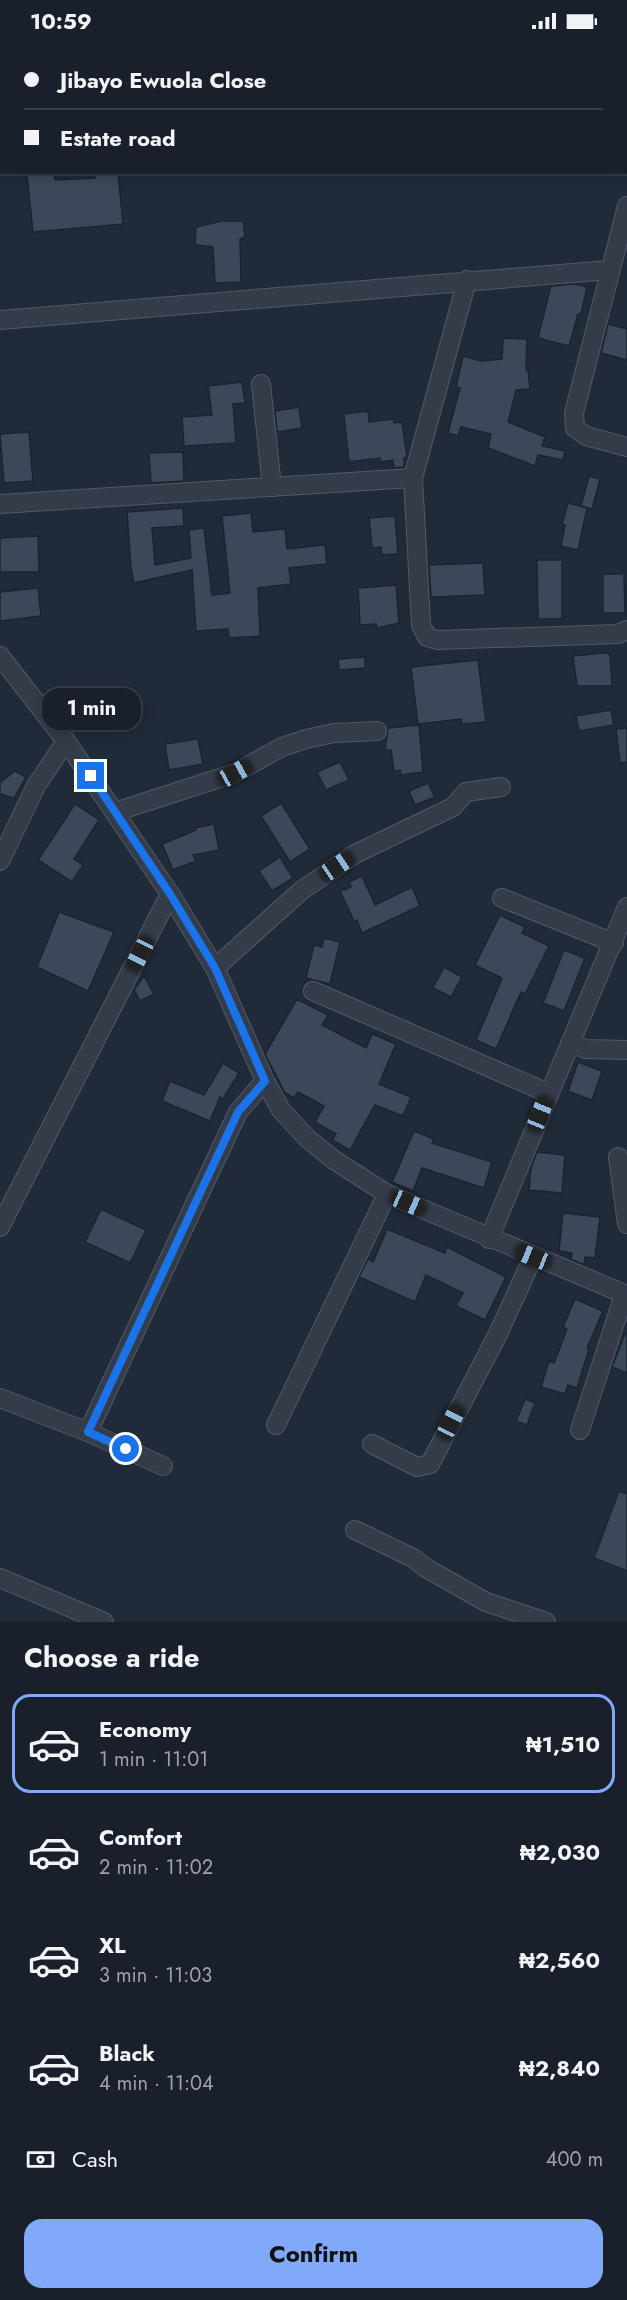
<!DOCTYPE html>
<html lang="en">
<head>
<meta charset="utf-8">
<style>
	:root { --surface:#19202b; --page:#222833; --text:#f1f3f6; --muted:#9fa3a9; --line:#373e47; --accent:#80a9f9 }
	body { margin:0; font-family:Jost,sans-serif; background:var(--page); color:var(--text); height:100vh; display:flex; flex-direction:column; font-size:22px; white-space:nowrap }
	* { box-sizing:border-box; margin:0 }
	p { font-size:20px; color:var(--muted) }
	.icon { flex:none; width:33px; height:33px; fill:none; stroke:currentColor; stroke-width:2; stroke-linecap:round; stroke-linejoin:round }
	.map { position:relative; height:1580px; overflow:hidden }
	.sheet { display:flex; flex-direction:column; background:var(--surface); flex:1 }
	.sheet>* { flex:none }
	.hud { position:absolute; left:0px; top:0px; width:627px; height:132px; box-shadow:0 3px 15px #0003,0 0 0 2px var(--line); display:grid; align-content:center; height:132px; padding:0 24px; background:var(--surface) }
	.end { position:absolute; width:27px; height:27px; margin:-14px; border:8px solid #1a73e8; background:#fff; box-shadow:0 0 0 3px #fff }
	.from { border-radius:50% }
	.bubble { position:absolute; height:42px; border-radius:18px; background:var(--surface); box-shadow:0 3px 15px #0003,0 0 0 2px var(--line); font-size:20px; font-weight:700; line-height:42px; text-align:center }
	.car { position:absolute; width:18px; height:36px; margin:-18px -9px; border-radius:8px; box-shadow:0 0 4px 2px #0007; background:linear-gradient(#222 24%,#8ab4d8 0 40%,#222 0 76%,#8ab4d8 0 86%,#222 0) }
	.hud b { display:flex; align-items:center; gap:21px; height:57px; font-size:22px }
	.hud b+b { border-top:2px solid var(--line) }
	.hud i { width:15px; height:15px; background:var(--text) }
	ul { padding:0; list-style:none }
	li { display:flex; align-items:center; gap:18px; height:99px; margin:0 12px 9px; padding:0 12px; border:3px solid transparent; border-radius:18px }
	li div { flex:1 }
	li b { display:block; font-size:22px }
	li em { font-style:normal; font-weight:700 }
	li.active { border-color:var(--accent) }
	li>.icon { width:54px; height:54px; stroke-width:1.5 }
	h2 { padding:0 24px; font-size:27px; line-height:72px }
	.pay { display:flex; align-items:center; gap:15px; height:66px; padding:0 24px; font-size:22px }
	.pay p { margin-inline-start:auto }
	.button { display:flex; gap:12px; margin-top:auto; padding:12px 24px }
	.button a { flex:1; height:69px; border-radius:18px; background:var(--accent); color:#111; font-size:24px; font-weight:700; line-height:69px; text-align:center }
	.status { display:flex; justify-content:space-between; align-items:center; height:42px; padding:0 30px; background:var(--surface); direction:ltr }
	.status svg { height:16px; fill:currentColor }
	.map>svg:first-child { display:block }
	.building { fill:#3c4859; stroke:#1c2330; stroke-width:1.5 }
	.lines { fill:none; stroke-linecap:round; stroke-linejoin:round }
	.minor-casing { stroke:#525967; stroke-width:20 }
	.minor { stroke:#343c49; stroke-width:18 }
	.route { stroke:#1a73e8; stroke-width:8 }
</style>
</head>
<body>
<div class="status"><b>10:59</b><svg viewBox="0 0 49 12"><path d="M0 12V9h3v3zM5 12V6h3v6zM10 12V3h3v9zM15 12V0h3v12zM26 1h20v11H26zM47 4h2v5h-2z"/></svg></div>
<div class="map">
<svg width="627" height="1580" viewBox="0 0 627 1580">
	<rect width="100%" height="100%" fill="#212a39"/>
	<g class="building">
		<path d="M 95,130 L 118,130 L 123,182 L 33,190 L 27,133 L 54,131 L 55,138 L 95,136 Z"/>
		<path d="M 222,179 L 243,179 L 245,195 L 240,197 L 241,240 L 215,241 L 213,205 L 195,203 L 196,185 Z"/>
		<path d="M 575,242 L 587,245 L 581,272 L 578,272 L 569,304 L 538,296 L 551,244 Z"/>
		<path d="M 608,282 L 627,287 L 627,318 L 601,311 Z"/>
		<path d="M 503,296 L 527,297 L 526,328 L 528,328 L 530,347 L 516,348 L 508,380 L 545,395 L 542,404 L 565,409 L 563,418 L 538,413 L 535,424 L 488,406 L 491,392 L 461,385 L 458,394 L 448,391 L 460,346 L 456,345 L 463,314 L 481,319 L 502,317 Z"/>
		<path d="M 242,340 L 245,361 L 233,362 L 236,401 L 184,404 L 182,375 L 212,373 L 208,344 Z"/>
		<path d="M 299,365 L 302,386 L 277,390 L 275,369 Z"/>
		<path d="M 368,369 L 369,380 L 393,377 L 394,381 L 402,380 L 407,415 L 404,416 L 404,425 L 394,426 L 393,418 L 380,420 L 380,416 L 349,420 L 344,372 Z"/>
		<path d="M 29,390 L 33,439 L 4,441 L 0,392 Z"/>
		<path d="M 183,410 L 184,439 L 151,441 L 149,411 Z"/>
		<path d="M 589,434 L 600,437 L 592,467 L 581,464 Z"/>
		<path d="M 568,461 L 587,466 L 578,508 L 561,504 L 565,483 L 562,482 Z"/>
		<path d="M 183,466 L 184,484 L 152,486 L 155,523 L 191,516 L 189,488 L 204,486 L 212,553 L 230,551 L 222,474 L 251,471 L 253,490 L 285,487 L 287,507 L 325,503 L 327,522 L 289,526 L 291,542 L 258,546 L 260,594 L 229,596 L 228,587 L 196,589 L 192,528 L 134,541 L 131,526 L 127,470 Z"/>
		<path d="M 395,474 L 398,512 L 382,513 L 381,505 L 372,506 L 369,476 Z"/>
		<path d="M 38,494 L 39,530 L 0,530 L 0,496 Z"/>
		<path d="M 537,518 L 562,518 L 562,577 L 538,577 Z"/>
		<path d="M 483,521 L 485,553 L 431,555 L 429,523 Z"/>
		<path d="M 603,532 L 624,532 L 625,571 L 603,571 Z"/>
		<path d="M 396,543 L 399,581 L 377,586 L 376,582 L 360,583 L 358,546 Z"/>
		<path d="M 38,546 L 41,574 L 0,579 L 0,550 Z"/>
		<path d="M 603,611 L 610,612 L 612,644 L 577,644 L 573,614 Z"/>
		<path d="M 365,615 L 365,626 L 339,628 L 338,617 Z"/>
		<path d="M 478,618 L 486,680 L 462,682 L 461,677 L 418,682 L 411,625 Z"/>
		<path d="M 611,668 L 614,683 L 579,689 L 576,674 Z"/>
		<path d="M 419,683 L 423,730 L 401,733 L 400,728 L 394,729 L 391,708 L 385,708 L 388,686 Z"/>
		<path d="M 627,686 L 627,720 L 620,721 L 616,687 Z"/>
		<path d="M 198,697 L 203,722 L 169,728 L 165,702 Z"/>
		<path d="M 340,720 L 349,738 L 326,748 L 317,730 Z"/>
		<path d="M 15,729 L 26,735 L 14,756 L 0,752 L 0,741 Z"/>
		<path d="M 428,741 L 435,755 L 415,763 L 409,749 Z"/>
		<path d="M 281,761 L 310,807 L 290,820 L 261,774 Z"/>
		<path d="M 75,762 L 99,778 L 74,817 L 83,823 L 72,840 L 38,818 Z"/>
		<path d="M 214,782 L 219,808 L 193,813 L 196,819 L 173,828 L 162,802 L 196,788 L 195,786 Z"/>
		<path d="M 280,815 L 293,836 L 272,849 L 259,829 Z"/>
		<path d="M 362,834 L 375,863 L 412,845 L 420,864 L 362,891 L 357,878 L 354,879 L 340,849 L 351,845 L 349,840 Z"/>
		<path d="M 59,870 L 114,890 L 88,949 L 37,925 Z"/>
		<path d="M 500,873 L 525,885 L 522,891 L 549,904 L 525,952 L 521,950 L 496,1007 L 476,998 L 502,936 L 475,923 Z"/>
		<path d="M 324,896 L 340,900 L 330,942 L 306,936 L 314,903 L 322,905 Z"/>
		<path d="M 564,908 L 585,916 L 564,969 L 543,961 Z"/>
		<path d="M 444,925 L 462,935 L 451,955 L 433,946 Z"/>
		<path d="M 144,934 L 154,952 L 140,959 L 134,948 Z"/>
		<path d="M 297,957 L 328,973 L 322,983 L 366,1006 L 372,992 L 396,1002 L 379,1042 L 411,1055 L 403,1074 L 375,1063 L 350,1108 L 332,1098 L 336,1092 L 315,1080 L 324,1064 L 298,1050 L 294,1056 L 285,1051 L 265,1012 Z"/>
		<path d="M 578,1020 L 602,1029 L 592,1058 L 568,1049 Z"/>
		<path d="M 223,1021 L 239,1031 L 223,1057 L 220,1055 L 210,1079 L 162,1059 L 170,1039 L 204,1053 Z"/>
		<path d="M 414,1089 L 434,1097 L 432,1101 L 492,1120 L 484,1146 L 422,1126 L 413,1149 L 392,1140 Z"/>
		<path d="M 537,1110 L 565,1113 L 562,1151 L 529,1148 L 531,1126 Z"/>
		<path d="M 101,1167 L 146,1188 L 130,1221 L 85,1200 Z"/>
		<path d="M 563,1171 L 600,1175 L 595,1216 L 585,1215 L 584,1222 L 582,1222 L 571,1217 L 572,1211 L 559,1209 Z"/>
		<path d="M 387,1187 L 445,1211 L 447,1205 L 506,1235 L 485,1278 L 456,1264 L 463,1251 L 426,1233 L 415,1260 L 359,1235 L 368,1217 L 373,1220 Z"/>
		<path d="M 575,1257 L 603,1269 L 587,1306 L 589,1307 L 577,1346 L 568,1343 L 565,1352 L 541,1345 L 549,1319 L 554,1321 L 567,1287 L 563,1285 Z"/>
		<path d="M 625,1292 L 627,1292 L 627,1331 L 612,1325 Z"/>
		<path d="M 525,1357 L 535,1361 L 527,1383 L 516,1379 Z"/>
		<path d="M 619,1449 L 627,1452 L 627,1529 L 594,1516 Z"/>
	</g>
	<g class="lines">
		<defs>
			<g id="minor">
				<path d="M 119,0 L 119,2"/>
				<path d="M 566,0 L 567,2"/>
				<path d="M 626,62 L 627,64"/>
				<path d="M 0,112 L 2,112"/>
				<path d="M 627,164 L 574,371 L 575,386 L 586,394 L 627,405"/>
				<path d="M 467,238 L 413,436 L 421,583 L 427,595 L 437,598 L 618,592 L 627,588"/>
				<path d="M 0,278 L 609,228"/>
				<path d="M 261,342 L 272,445"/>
				<path d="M 0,462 L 413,436"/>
				<path d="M 0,614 L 66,699 L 170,852 L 215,926 L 265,1039 L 281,1068 L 308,1097 L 334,1118 L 387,1152 L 627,1253"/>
				<path d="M 115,770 L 235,731 L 282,705 L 306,697 L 334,691 L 377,689"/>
				<path d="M 0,819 L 36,744 L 66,699"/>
				<path d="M 502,856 L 614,901"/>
				<path d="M 215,926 L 302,848 L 355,812 L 453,765 L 466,750 L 501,745"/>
				<path d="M 313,949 L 548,1051"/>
				<path d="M 570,1001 L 586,1007 L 627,1008"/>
				<path d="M 618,1115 L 627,1182"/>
				<path d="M 0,1185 L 170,852"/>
				<path d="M 489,1197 L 627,865"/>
				<path d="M 0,1356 L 88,1390 L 163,1424"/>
				<path d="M 276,1383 L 387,1152"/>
				<path d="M 580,1388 L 624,1253"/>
				<path d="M 88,1390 L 238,1070 L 265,1039"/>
				<path d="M 372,1402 L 417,1425 L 430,1422 L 498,1292 L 533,1215"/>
				<path d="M 355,1488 L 413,1516 L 426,1526 L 486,1560 L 546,1580"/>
				<path d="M 0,1536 L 104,1580"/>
			</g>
		</defs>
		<use href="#minor" class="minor-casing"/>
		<use href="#minor" class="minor"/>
	</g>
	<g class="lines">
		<path class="route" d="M 91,734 L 170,852 L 215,926 L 265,1039 L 238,1070 L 88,1390 L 126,1407"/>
	</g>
</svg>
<i class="end from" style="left:126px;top:1407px"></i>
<i class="end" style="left:91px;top:734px"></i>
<div class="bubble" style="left:42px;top:646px;width:99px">1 min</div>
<i class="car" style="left:235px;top:731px;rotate:61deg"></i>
<i class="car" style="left:337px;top:824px;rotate:56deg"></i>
<i class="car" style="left:140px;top:912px;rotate:207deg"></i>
<i class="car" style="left:540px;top:1072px;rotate:22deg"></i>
<i class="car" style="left:408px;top:1161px;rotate:114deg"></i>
<i class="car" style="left:533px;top:1215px;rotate:292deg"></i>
<i class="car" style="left:451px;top:1380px;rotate:27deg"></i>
<div class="hud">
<b><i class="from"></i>Jibayo Ewuola Close</b>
<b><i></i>Estate road</b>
</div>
</div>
<section class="sheet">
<h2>Choose a ride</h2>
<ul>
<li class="active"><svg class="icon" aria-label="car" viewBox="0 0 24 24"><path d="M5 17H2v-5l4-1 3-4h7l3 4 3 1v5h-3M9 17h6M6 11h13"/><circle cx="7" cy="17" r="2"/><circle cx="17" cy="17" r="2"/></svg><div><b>Economy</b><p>1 min · 11:01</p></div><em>₦1,510</em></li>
<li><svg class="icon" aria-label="car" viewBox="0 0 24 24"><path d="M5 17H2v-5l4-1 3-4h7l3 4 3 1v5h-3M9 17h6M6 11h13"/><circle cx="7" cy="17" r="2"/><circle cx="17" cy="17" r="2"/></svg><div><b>Comfort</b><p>2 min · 11:02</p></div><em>₦2,030</em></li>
<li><svg class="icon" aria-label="car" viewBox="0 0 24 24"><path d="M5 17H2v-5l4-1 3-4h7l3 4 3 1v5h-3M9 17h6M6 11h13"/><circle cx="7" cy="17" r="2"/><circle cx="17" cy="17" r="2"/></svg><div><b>XL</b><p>3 min · 11:03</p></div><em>₦2,560</em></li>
<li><svg class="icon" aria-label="car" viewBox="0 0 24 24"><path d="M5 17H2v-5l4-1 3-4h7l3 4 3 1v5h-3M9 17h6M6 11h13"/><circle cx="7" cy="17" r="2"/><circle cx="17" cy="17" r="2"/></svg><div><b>Black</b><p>4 min · 11:04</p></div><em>₦2,840</em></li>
</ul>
<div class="pay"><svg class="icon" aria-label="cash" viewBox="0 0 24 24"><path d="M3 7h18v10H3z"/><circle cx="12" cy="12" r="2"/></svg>Cash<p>400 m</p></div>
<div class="button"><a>Confirm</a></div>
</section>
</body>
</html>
